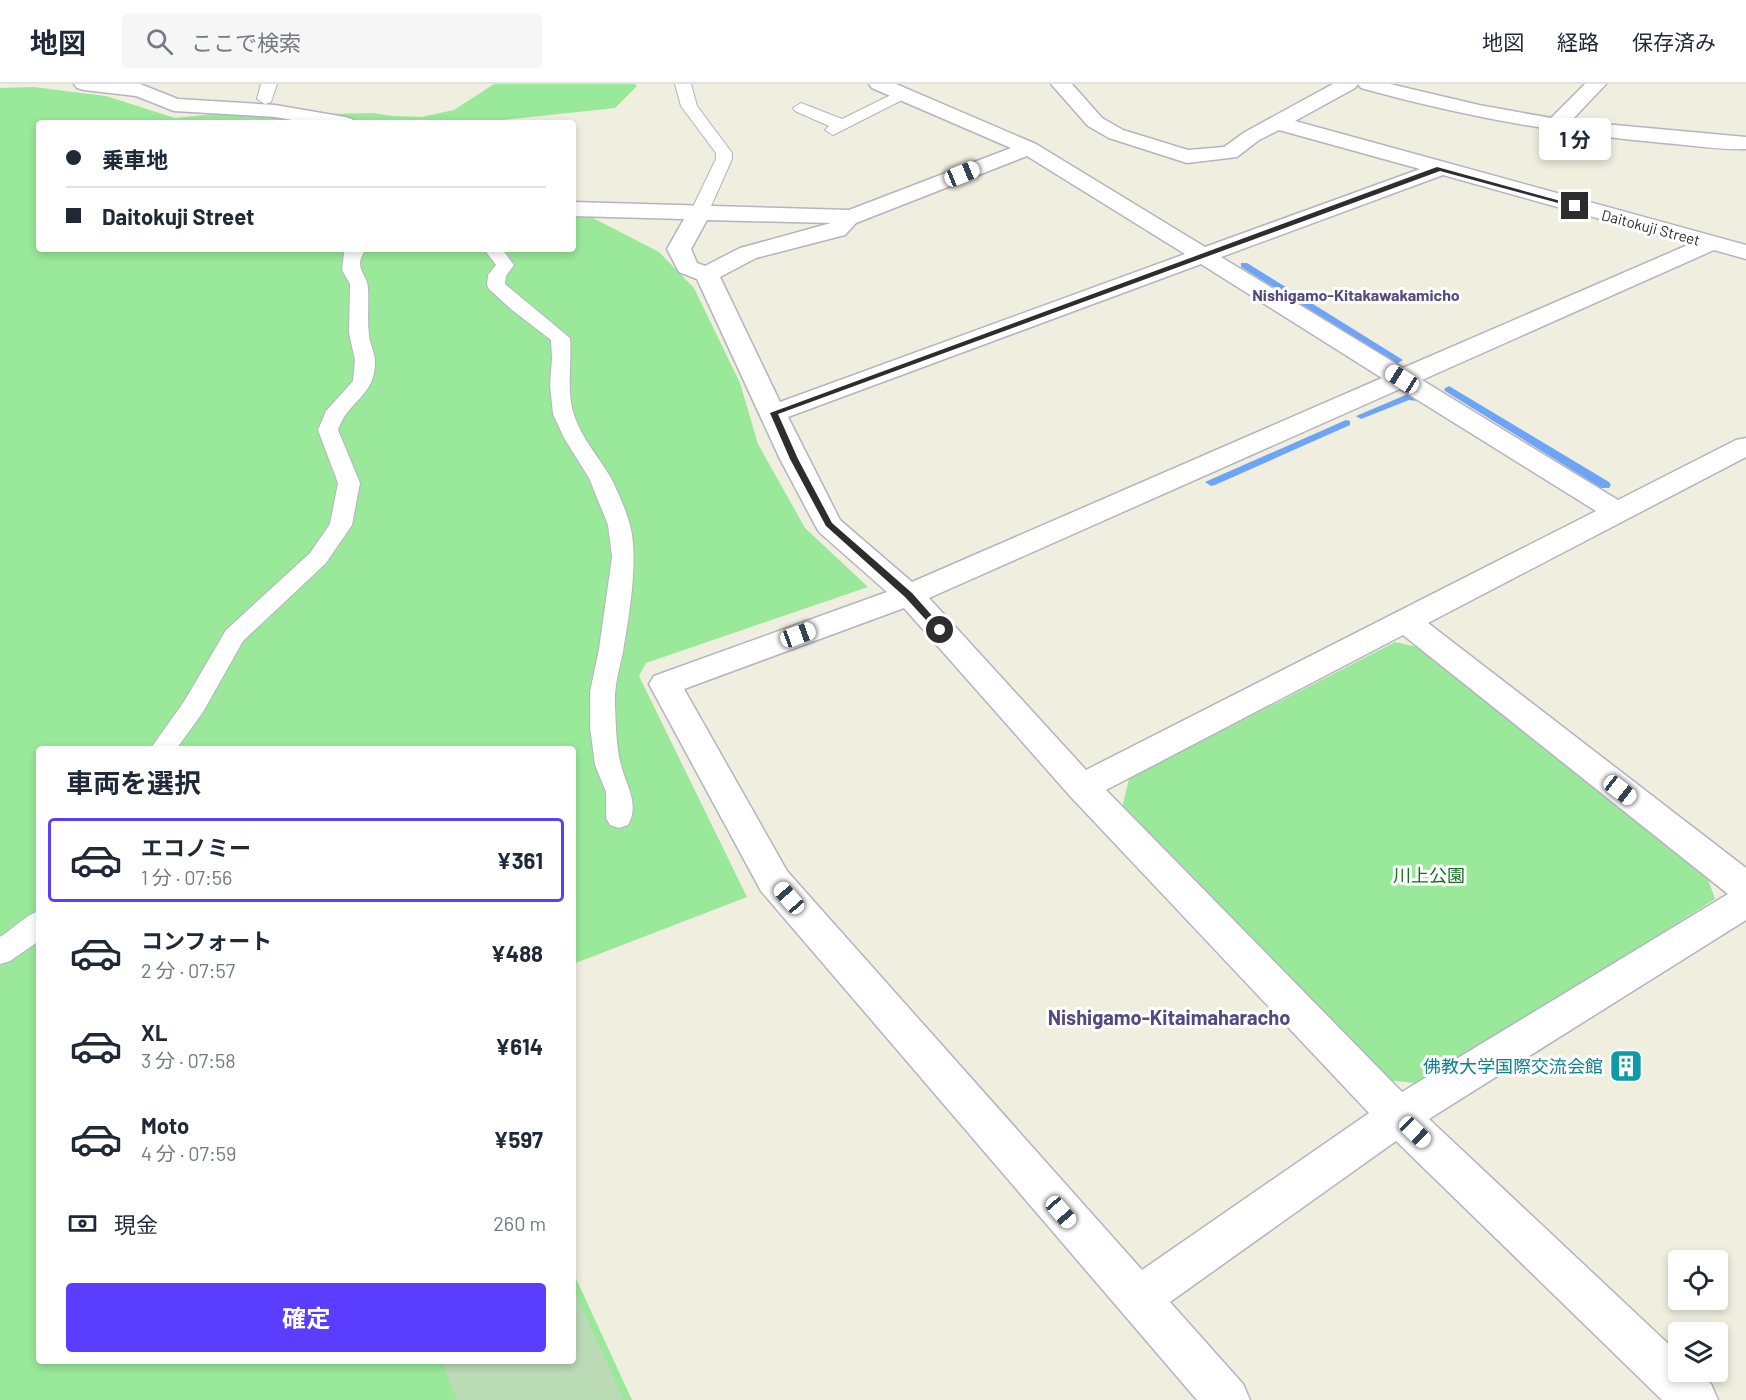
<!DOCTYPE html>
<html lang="ja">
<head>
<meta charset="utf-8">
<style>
	:root { --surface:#fff; --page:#f6f6f7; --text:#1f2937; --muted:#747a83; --line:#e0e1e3; --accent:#5a3dff }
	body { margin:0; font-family:Barlow,"Noto Sans JP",sans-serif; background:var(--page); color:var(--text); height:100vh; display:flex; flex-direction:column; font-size:22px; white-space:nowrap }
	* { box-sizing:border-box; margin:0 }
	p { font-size:20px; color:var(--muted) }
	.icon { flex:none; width:33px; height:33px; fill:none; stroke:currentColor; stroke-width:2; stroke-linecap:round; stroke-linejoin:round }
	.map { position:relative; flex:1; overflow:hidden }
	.sheet { position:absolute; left:36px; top:662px; width:540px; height:618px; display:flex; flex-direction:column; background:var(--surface); border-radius:6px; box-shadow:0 3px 9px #0003 }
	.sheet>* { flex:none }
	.banner { position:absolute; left:36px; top:36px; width:540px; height:132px; border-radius:6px; box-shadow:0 3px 9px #0003; display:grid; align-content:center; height:132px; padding:0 30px; background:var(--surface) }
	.fabs { position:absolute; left:1668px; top:1166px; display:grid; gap:12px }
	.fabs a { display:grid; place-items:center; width:60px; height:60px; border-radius:6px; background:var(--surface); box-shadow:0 3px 9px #0003; font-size:30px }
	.end { position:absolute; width:27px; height:27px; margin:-14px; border:8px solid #2d2d2d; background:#fff; box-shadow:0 0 0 3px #fff }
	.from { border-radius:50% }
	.bubble { position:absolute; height:42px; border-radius:6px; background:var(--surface); box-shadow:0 3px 9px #0003; font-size:20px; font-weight:700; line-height:42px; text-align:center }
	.car { position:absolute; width:18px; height:36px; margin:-18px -9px; border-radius:8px; box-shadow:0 0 4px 2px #0007; background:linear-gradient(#fff 24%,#345 0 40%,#fff 0 76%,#345 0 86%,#fff 0) }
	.banner b { display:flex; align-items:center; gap:21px; height:57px; font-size:22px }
	.banner b+b { border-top:2px solid var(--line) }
	.banner i { width:15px; height:15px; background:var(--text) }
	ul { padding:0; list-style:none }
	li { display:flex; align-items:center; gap:18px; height:84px; margin:0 12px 9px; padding:0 18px; border:3px solid transparent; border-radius:6px }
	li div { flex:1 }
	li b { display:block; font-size:22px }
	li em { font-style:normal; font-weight:700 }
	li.on { border-color:var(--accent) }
	li>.icon { width:54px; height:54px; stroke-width:1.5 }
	h2 { padding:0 30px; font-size:27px; line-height:72px }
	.pay { display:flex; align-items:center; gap:15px; height:66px; padding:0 30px; font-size:22px }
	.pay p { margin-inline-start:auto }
	.action { display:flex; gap:12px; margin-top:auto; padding:12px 30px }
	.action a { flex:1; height:69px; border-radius:6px; background:var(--accent); color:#fff; font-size:24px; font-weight:700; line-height:69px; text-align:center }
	header { display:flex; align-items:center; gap:36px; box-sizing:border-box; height:84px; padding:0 30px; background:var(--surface); border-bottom:2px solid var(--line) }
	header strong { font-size:28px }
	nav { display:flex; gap:33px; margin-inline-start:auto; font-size:21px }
	.search { width:420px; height:54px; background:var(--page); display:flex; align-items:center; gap:15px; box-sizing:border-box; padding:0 21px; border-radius:6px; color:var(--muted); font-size:22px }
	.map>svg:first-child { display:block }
	.green { fill:#9ae89a }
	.cemetery { fill:#bbdab6 }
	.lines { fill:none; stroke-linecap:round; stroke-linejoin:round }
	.stream { fill:#6ea4f6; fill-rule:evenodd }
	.lane-casing { stroke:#b5b3c1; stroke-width:2 }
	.street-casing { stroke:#b5b3c1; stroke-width:3 }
	.lane { fill:#fff; fill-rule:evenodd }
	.street { fill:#fff; fill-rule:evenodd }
	.route { fill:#2d2d2d }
	.labels { text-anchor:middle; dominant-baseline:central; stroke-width:6; stroke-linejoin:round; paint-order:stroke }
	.far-street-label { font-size:15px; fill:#2d2d2d; stroke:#fff }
	.far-neighbourhood-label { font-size:16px; font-weight:bold; fill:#534a82; stroke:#fff }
	.park-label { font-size:18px; fill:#177122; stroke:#fff }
	.culture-label { font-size:18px; fill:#0d838f; stroke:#fff; text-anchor:end }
	.neighbourhood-label { font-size:20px; font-weight:bold; fill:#534a82; stroke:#fff }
</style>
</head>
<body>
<header>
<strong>地図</strong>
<div class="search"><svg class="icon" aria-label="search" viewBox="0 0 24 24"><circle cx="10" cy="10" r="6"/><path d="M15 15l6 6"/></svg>ここで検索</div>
<nav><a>地図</a><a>経路</a><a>保存済み</a></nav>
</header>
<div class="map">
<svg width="1746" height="1316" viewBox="0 0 1746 1316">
	<rect width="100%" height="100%" fill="#efeedf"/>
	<g class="green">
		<path d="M 494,0 L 635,0 L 637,2 L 615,24 L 474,39 L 39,39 L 39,165 L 573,165 L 573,132 L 591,133 L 659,168 L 694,204 L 740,299 L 758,360 L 805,444 L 868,503 L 646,579 L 639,592 L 747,813 L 573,880 L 573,664 L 39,664 L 39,1276 L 573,1276 L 573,1188 L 632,1316 L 0,1316 L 0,4 L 33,3 L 106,12 L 175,34 L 226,29 L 274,31 L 373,29 L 392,32 L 421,33 L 454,26 Z"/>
		<path d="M 1395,558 L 1422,564 L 1707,792 L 1715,815 L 1424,1000 L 1386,996 L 1122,724 L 1129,695 Z"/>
	</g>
	<path class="cemetery" d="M 573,1204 L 624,1316 L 457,1316 L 442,1277 L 573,1276 Z"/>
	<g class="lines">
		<g class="stream">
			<path d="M 1241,179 L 1247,179 L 1403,276 L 1398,279 L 1394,278 L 1241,183 Z"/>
			<path d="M 1449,302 L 1609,398 L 1611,401 L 1609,404 L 1601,404 L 1445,307 L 1444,305 Z"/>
			<path d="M 1408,310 L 1425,312 L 1430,315 L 1425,318 L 1409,316 L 1361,335 L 1356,332 Z"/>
			<path d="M 1346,336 L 1350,337 L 1350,341 L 1215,401 L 1211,402 L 1205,398 Z"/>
		</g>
		<defs>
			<g id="lane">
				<path d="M 261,0 L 277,0 L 271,18 L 265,20 L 257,15 Z"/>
				<path d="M 675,0 L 691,0 L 697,22 L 732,69 L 732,75 L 708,129 L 705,133 L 693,133 L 690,129 L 716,75 L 716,69 L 681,22 Z"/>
				<path d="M 903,5 L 911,10 L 908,13 L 833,51 L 825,46 L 829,42 L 795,27 L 793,24 L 801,19 L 842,35 Z"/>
				<path d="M 347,165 L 366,165 C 352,185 367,188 368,204 C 369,219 367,235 369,251 C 370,260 375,269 375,278 C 375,313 348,316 338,346 L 360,399 L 352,441 L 326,479 L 243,557 L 203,628 L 177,664 L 151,664 L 185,616 L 226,546 L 310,469 L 330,440 L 338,399 L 318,346 L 326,327 L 353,297 L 355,276 L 349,249 L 350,200 L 342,186 L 344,169 Z"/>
				<path d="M 484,165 L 502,165 L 514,181 L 506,192 L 505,200 L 570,254 C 572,279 566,307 574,331 C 582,355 599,373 611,394 C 618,408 626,426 630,441 C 639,474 629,533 623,568 C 619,586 614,603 615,622 C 616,641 616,662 621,681 C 626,701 640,720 628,741 L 619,744 L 610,741 L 606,734 L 606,708 L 595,681 L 590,643 L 590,608 L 599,565 L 612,473 L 608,441 L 589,394 L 564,354 L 553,330 L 550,301 L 552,274 L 551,256 L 512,226 L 489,205 L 487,201 L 488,191 L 496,181 Z"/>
				<path d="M 39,827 L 39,857 L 10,877 L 0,880 L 0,853 C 13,845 24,832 39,827 Z"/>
			</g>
			<g id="street">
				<path d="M 74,0 L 140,0 L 178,15 L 275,21 L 345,33 L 352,35 L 355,39 L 309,39 L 275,33 L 174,27 L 136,12 L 84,6 L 77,4 Z"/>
				<path d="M 869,0 L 896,0 L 1036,60 L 1205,163 L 1420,85 L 1279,46 L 1259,56 L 1237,73 L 1187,79 L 1109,54 L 1088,42 L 1051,0 L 1072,0 L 1102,34 L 1123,46 L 1188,66 L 1224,63 L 1245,48 L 1333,0 L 1358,0 L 1355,4 L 1295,37 L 1746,161 L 1746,175 L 1714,166 L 1422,296 L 1618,416 L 1736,356 L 1746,354 L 1746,373 L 1428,539 L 1746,784 L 1746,836 L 1429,1035 L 1678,1269 L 1678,1287 L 1698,1287 L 1711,1300 L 1718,1316 L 1662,1316 L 1396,1057 L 1170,1218 L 1243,1300 L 1250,1316 L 1197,1316 L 761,807 L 649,600 L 654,592 L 887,508 L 819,448 L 815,441 L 780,375 L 697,195 L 679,188 L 667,165 L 684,135 L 573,132 L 573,118 L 849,126 L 1011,64 L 872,4 ZM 1027,72 L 1185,170 L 780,318 L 720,193 L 756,174 L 845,151 L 856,139 ZM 1443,91 L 1690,160 L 1403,284 L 1221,173 ZM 707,136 L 831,139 L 740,164 L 705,182 L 697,179 L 691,165 ZM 1201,180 L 1382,294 L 912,498 L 840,436 L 788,333 ZM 1400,305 L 1596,427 L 1086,686 L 929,514 ZM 904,524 L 1070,712 L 1369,1029 L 1142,1186 L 787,787 L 684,605 ZM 1403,551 L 1728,810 L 1402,1008 L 1106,706 Z"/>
				<path d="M 1358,0 L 1390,0 L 1479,21 L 1551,34 L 1585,0 L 1606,0 L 1571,37 L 1746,53 L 1746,65 C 1718,66 1691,61 1664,59 C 1561,50 1461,32 1361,4 Z"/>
			</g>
		</defs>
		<use href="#lane" class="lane-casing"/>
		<use href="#street" class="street-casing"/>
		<use href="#lane" class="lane"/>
		<use href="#street" class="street"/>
	</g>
	<path class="route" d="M 1437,83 L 1579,122 L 1573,123 L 1440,87 L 778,330 L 798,375 L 832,439 L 912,509 L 943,544 L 943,548 L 937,548 L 905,513 L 826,442 L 790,375 L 770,329 Z"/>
	<defs>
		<symbol id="building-square" viewBox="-11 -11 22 22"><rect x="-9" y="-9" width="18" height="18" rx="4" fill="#0f9aa8" stroke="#fff"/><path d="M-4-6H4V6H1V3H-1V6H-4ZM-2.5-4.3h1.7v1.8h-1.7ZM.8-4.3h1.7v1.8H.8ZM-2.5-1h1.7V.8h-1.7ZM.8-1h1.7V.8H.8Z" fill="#fff"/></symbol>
	</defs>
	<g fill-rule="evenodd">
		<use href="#building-square" x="1607" y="963" width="38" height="38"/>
	</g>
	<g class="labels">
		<g class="far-street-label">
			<text transform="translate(1651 143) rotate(15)">Daitokuji Street</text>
		</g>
		<g class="far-neighbourhood-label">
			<text x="1356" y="210">Nishigamo-Kitakawakamicho</text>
		</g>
		<g class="park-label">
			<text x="1429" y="791">川上公園</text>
		</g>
		<g class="culture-label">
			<text x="1603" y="982">佛教大学国際交流会館</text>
		</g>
		<g class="neighbourhood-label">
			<text x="1169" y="933">Nishigamo-Kitaimaharacho</text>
		</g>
	</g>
</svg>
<div class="fabs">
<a><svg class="icon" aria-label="locate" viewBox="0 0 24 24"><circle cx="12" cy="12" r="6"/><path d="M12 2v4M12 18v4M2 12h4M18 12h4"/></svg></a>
<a><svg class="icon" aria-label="layers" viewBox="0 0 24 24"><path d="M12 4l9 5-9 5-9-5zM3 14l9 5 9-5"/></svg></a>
</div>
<i class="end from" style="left:940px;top:546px"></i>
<i class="end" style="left:1575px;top:122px"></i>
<div class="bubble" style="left:1539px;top:34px;width:72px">1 分</div>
<i class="car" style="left:962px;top:90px;rotate:68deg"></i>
<i class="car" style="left:1402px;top:295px;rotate:302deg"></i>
<i class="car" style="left:798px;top:551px;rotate:70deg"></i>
<i class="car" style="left:1620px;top:706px;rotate:128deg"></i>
<i class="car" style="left:789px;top:814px;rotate:319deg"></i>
<i class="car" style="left:1415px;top:1048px;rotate:134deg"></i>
<i class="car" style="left:1061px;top:1128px;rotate:139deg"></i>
<div class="banner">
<b><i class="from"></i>乗車地</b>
<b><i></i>Daitokuji Street</b>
</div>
<section class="sheet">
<h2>車両を選択</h2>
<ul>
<li class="on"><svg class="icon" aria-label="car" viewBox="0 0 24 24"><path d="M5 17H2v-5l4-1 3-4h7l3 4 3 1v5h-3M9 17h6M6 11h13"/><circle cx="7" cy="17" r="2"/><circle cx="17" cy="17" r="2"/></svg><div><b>エコノミー</b><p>1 分 · 07:56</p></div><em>¥361</em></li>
<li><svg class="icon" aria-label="car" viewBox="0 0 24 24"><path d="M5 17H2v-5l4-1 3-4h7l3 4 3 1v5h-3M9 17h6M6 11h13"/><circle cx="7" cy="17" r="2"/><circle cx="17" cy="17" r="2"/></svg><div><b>コンフォート</b><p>2 分 · 07:57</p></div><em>¥488</em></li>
<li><svg class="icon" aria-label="car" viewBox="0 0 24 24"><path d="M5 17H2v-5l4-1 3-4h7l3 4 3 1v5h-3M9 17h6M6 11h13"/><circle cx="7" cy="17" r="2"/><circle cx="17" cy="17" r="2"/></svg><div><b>XL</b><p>3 分 · 07:58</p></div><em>¥614</em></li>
<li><svg class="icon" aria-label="car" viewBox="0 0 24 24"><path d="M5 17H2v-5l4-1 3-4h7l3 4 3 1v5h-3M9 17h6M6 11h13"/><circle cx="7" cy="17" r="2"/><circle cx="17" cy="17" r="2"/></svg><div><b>Moto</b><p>4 分 · 07:59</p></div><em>¥597</em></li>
</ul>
<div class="pay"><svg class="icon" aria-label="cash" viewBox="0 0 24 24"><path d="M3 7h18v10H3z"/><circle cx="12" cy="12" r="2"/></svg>現金<p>260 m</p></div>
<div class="action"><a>確定</a></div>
</section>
</div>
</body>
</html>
